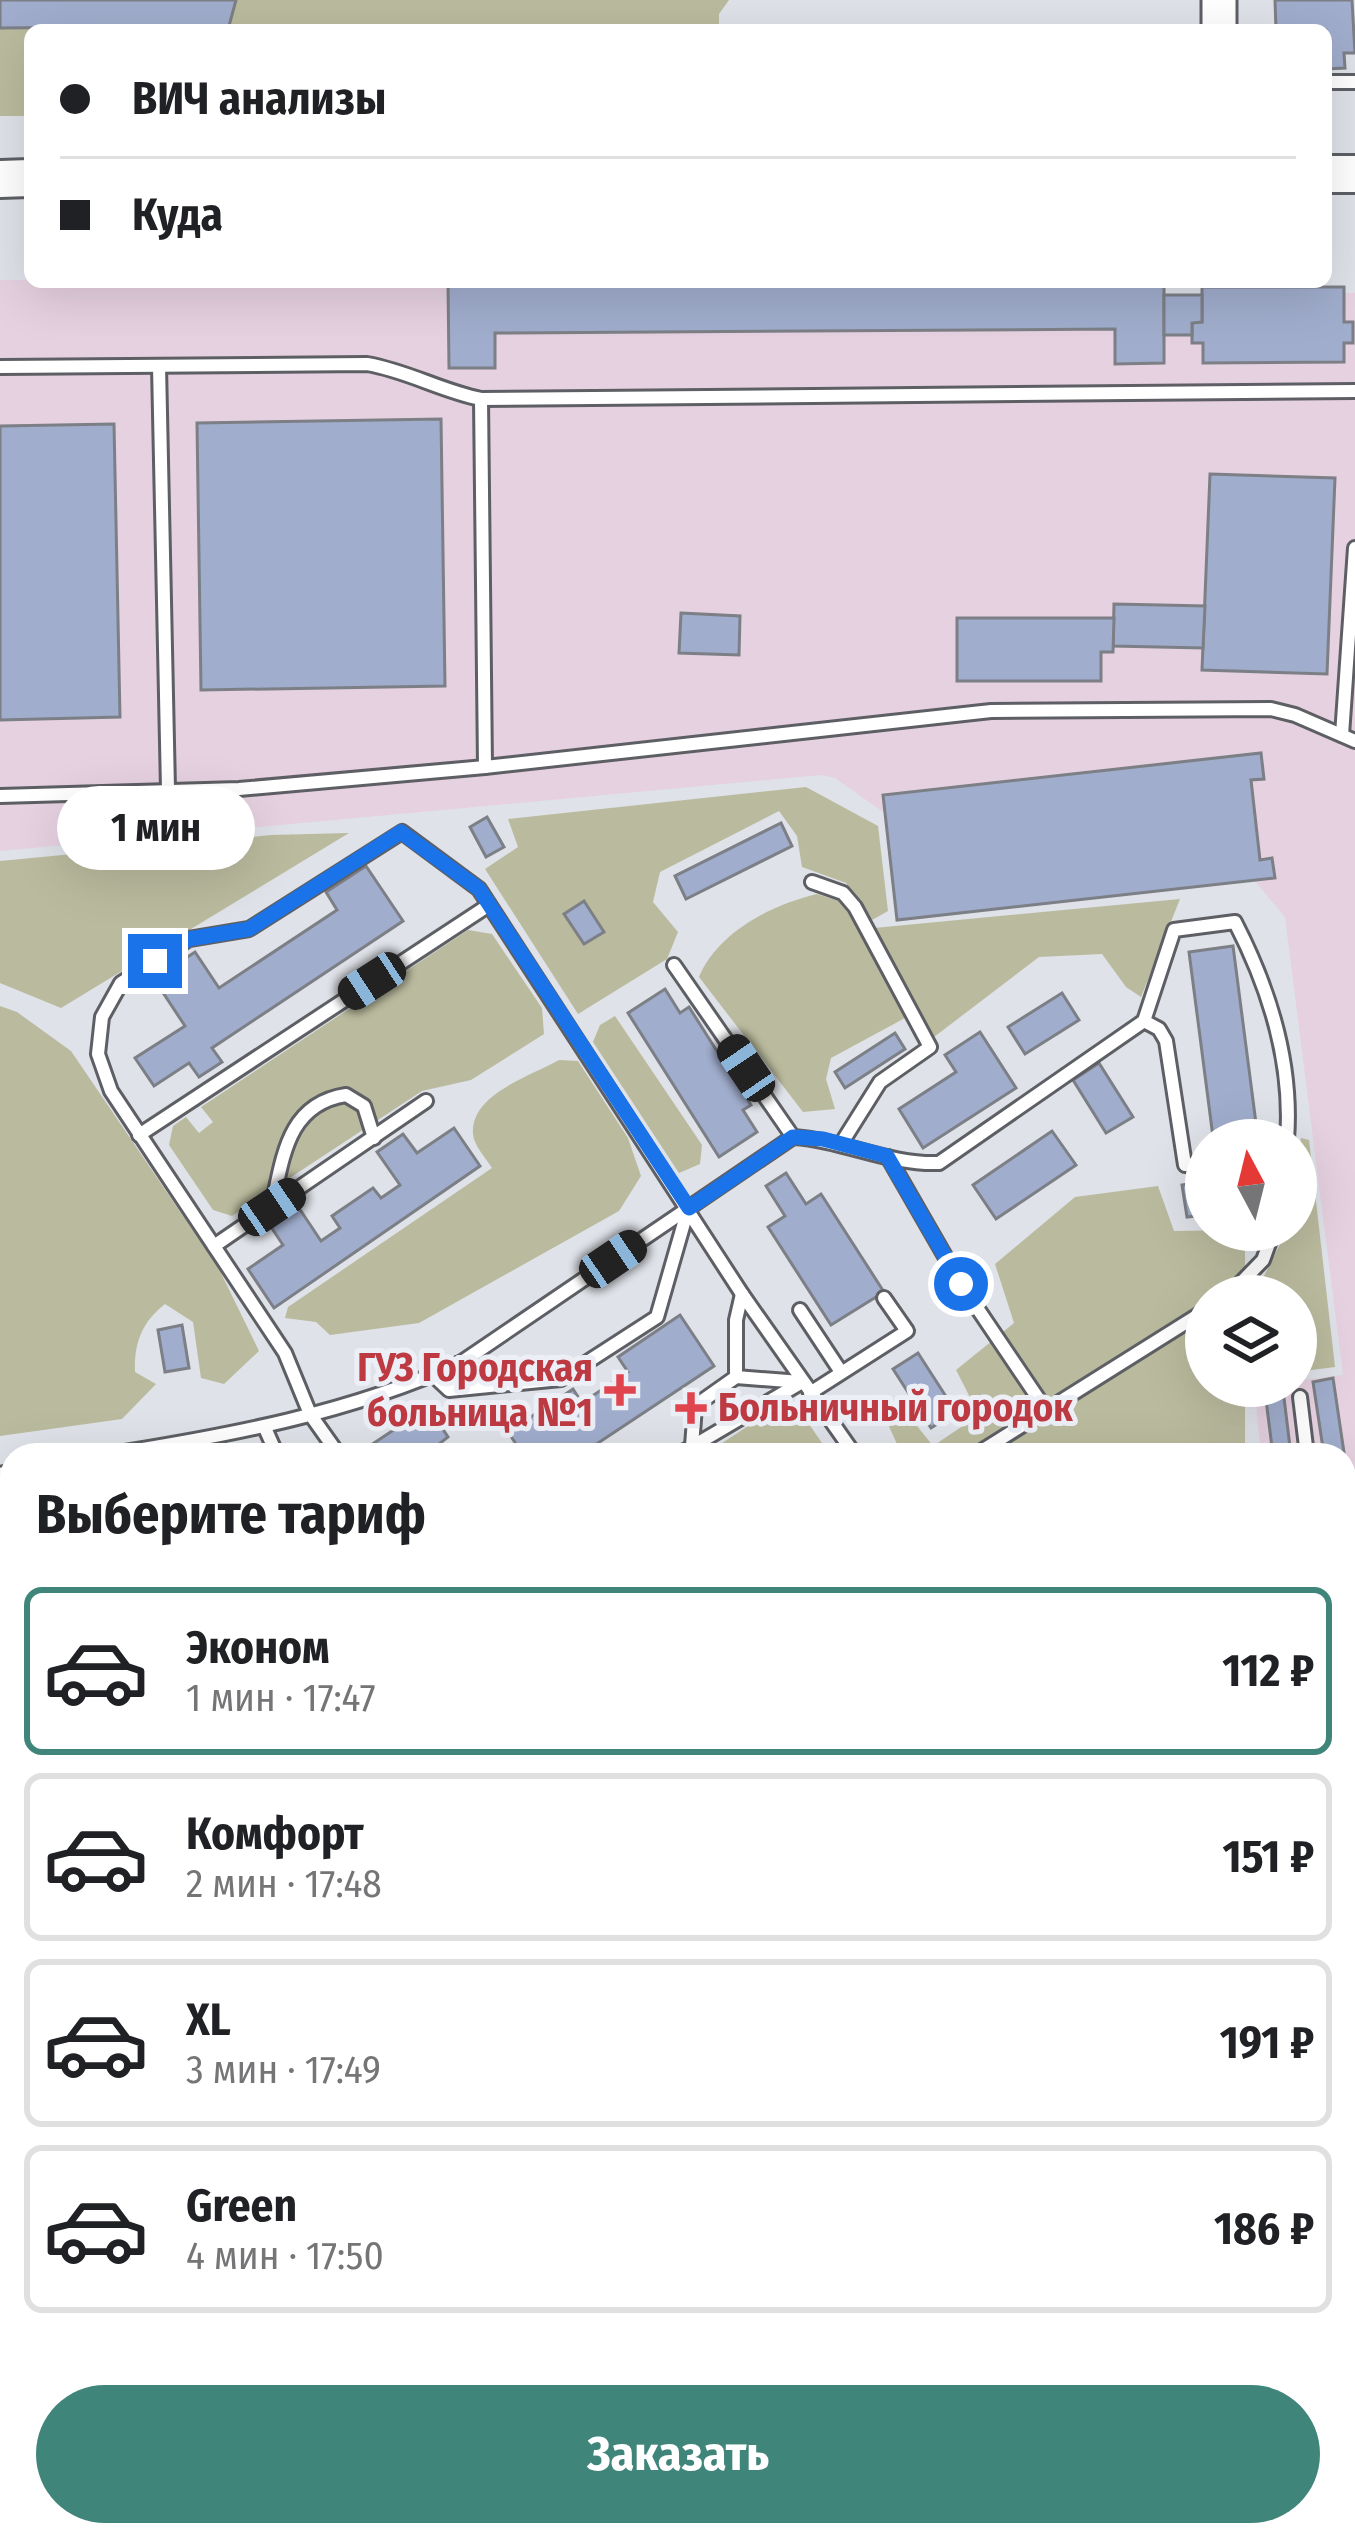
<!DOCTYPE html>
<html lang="ru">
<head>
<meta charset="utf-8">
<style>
	:root { --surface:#fff; --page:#f6f6f6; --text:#202124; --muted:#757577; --line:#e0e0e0; --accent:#40857a }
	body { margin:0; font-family:"Fira Sans Condensed",sans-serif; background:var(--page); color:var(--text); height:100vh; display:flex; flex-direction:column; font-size:45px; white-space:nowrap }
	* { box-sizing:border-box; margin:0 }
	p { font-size:39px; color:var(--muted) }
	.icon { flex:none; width:66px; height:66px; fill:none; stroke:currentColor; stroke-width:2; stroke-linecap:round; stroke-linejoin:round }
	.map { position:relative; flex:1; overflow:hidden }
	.sheet { position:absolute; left:0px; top:1443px; width:1356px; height:1104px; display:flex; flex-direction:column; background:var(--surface); border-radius:36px 36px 0 0; box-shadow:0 12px 48px #0002 }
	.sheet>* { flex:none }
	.banner { position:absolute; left:24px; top:24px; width:1308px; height:264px; border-radius:18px; box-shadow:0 12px 48px #0002; display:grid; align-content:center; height:264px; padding:0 36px; background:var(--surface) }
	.needle { width:78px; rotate:353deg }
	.controls { position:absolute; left:1185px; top:1119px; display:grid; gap:24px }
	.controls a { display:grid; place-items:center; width:132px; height:132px; border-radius:50%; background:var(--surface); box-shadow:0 12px 48px #0002; font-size:60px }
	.end { position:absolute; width:54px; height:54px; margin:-27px; border:15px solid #1a73e8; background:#fff; box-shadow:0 0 0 6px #fff }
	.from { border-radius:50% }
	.bubble { position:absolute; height:84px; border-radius:42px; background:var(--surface); box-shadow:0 12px 48px #0002; font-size:39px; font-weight:700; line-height:84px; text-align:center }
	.car { position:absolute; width:36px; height:72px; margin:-36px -18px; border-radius:15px; box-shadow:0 0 9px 3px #0007; background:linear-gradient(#222 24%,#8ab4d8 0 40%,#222 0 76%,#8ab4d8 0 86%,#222 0) }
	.banner b { display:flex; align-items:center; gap:42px; height:114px; font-size:45px }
	.banner b+b { border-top:3px solid var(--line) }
	.banner i { width:30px; height:30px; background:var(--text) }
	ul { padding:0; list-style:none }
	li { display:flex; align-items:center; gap:36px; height:168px; margin:0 24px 18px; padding:0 12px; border:6px solid var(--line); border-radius:18px }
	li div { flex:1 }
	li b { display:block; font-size:45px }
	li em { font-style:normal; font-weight:700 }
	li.selected { border-color:var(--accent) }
	li>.icon { width:108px; height:108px; stroke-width:1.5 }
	h2 { padding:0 36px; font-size:54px; line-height:144px }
	.cta { display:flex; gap:24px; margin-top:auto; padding:24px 36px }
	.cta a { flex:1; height:138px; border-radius:72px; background:var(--accent); color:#fff; font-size:48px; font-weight:700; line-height:138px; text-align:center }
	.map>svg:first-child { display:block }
	.industrial { fill:#e6d1e0 }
	.education { fill:#e4d6c3 }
	.green { fill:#babb9e }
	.building { fill:#a0adcc; stroke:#7c7f85; stroke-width:3 }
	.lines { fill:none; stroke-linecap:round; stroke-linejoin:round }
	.service-casing { stroke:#5d5f64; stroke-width:18 }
	.minor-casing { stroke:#5d5f64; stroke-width:30 }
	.tertiary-casing { stroke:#5d5f64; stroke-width:39 }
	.secondary-casing { stroke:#5d5f64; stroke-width:42 }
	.service { stroke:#fff; stroke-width:12 }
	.minor { stroke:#fff; stroke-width:24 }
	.tertiary { stroke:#fff; stroke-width:33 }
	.secondary { stroke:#fff; stroke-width:36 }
	.route { stroke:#1a73e8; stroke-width:15 }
	.health-dot { fill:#e0444e; stroke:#eceff6; stroke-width:4.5 }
	.labels { text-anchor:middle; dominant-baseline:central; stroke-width:10; stroke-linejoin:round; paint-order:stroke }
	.health-label { font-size:39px; font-weight:bold; fill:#be3a42; stroke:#eceff6; text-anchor:end }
</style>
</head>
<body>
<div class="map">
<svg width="1355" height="2547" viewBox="0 0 1355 2547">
	<rect width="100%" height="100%" fill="#dfe2e8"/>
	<g class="industrial">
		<path d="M 0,280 L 1164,282 L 1165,295 L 1202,295 L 1202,287 L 1344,287 L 1344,293 L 1355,293 L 1355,1583 L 1344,1455 L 1261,1455 L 1254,1386 L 1296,1386 L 1296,1381 L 1343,1375 L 1285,917 L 1255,881 L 897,920 L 886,814 L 835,778 L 821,775 L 0,851 Z"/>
		<path d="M 1355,2312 L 1355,2547 L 903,2547 L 903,2535 L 1344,2535 L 1344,2314 Z"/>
	</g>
	<path class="education" d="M 368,2535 L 647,2535 L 646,2547 L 368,2547 Z"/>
	<g class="green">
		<path d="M 0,0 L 729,0 L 719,14 L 719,30 L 30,30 L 30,116 L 0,116 Z"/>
		<path d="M 806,787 L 878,826 L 888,911 L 872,920 L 846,883 L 802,867 L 797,836 L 779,811 L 660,872 L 653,902 L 678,932 L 667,959 L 578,1014 L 485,869 L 518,847 L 508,819 Z"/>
		<path d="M 349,833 L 61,1008 L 0,983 L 0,861 L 271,835 Z"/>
		<path d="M 817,894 L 845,903 L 905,1018 L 831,1058 L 826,1079 L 835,1109 L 803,1112 L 699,977 C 718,932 771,905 817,894 Z"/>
		<path d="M 1180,899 L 1141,997 L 1126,987 L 1102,954 L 1039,957 L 934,1037 L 874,928 Z"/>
		<path d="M 468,930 L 492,934 L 542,1008 L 544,1034 L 471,1080 L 422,1091 L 232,1216 L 213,1210 L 169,1145 L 173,1126 L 186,1117 L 199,1133 L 213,1122 L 201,1107 Z"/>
		<path d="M 0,1006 L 17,1012 L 71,1051 L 219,1269 L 259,1351 L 224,1384 L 201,1378 L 193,1322 L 165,1304 C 142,1322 134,1343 135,1372 L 156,1384 L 122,1419 L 0,1436 Z"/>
		<path d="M 615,1016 L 702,1145 L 700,1164 L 679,1173 L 593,1042 L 600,1025 Z"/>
		<path d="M 559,1060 L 578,1061 L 628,1138 L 641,1176 L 619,1211 L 419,1323 L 330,1335 L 316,1322 L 285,1318 L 288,1307 L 492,1168 C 486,1158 474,1146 473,1134 C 470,1094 531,1076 559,1060 Z"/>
		<path d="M 1301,1138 L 1309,1140 L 1335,1367 L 1296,1372 L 1296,1296 L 1254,1296 L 1287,1230 L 1296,1230 L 1296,1171 Z"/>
		<path d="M 1158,1186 L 1174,1231 L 1245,1230 L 1245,1296 L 1206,1296 L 1206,1386 L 1245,1386 L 1245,1455 L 902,1455 L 887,1422 L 910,1417 L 933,1446 L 979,1415 L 956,1370 L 1014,1323 L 995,1264 L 1075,1197 Z"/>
		<path d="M 771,1411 L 805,1418 L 830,1455 L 704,1455 Z"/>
	</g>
	<g class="building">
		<path d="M 0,0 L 236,0 L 229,26 L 0,28 Z"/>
		<path d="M 1275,0 L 1352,0 L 1355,53 L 1344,53 L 1345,68 L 1326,69 L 1326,30 L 1276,30 Z"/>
		<path d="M 448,282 L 1164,282 L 1164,363 L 1115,364 L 1115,329 L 495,333 L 495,368 L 449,368 Z"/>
		<path d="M 1202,287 L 1344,287 L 1344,322 L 1353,322 L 1353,343 L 1344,343 L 1344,362 L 1203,363 L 1203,343 L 1192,343 L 1192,323 L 1202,322 Z"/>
		<path d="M 1164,295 L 1202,295 L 1202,322 L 1192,323 L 1192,335 L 1164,335 Z"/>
		<path d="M 441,419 L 445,686 L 201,690 L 197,423 Z"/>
		<path d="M 114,424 L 120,717 L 0,720 L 0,426 Z"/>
		<path d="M 1210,474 L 1335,478 L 1327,674 L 1202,670 Z"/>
		<path d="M 1114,604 L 1205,606 L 1203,648 L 1113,646 Z"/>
		<path d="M 681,613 L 740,616 L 739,655 L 679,653 Z"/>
		<path d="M 957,618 L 1114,618 L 1113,652 L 1101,652 L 1101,681 L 957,681 Z"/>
		<path d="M 1261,753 L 1264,779 L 1251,780 L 1260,860 L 1272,858 L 1275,878 L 897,920 L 883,795 Z"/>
		<path d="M 487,817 L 504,847 L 486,857 L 470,827 Z"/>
		<path d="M 781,823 L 792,846 L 686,899 L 675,876 Z"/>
		<path d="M 366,866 L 403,921 L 212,1048 L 222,1062 L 199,1077 L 189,1063 L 154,1086 L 135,1058 L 185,1026 L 154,979 L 195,952 L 219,988 L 337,910 L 326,892 Z"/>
		<path d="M 584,901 L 604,932 L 584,944 L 564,914 Z"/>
		<path d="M 1233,946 L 1257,1131 L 1213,1137 L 1189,952 Z"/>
		<path d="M 665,989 L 680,1013 L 689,1007 L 751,1105 L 743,1110 L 757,1132 L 719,1157 L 628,1013 Z"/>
		<path d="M 1062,993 L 1079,1020 L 1025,1054 L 1008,1027 Z"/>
		<path d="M 980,1032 L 1016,1088 L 923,1148 L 899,1109 L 956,1072 L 945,1055 Z"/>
		<path d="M 895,1033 L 905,1049 L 845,1088 L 835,1072 Z"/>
		<path d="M 1099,1063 L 1133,1117 L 1106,1133 L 1073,1080 Z"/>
		<path d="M 454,1128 L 480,1166 L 274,1308 L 248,1269 L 283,1245 L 269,1224 L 297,1205 L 321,1241 L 340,1228 L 332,1216 L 373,1188 L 381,1198 L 400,1185 L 377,1152 L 403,1134 L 417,1153 Z"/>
		<path d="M 1052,1131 L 1076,1165 L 996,1219 L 973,1185 Z"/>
		<path d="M 786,1173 L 806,1204 L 821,1194 L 884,1292 L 831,1325 L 768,1227 L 785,1216 L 766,1186 Z"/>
		<path d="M 1206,1181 L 1206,1215 L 1187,1217 L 1182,1185 Z"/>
		<path d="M 680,1315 L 714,1366 L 580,1455 L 505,1455 L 518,1447 L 508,1432 L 573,1389 L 582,1403 L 628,1372 L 618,1357 Z"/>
		<path d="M 182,1325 L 189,1368 L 165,1372 L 158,1330 Z"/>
		<path d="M 918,1353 L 956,1412 L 931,1428 L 893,1369 Z"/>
		<path d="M 1333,1378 L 1355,1527 L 1355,1583 L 1344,1585 L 1344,1455 L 1324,1455 L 1313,1382 Z"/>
		<path d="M 1284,1398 L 1291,1455 L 1273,1455 L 1266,1400 Z"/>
		<path d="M 428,1407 L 448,1437 L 439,1444 L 447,1455 L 356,1455 Z"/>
		<path d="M 12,1725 L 12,1768 L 0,1769 L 0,1726 Z"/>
		<path d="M 1355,2392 L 1355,2547 L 1250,2547 L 1248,2535 L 1344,2535 L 1344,2393 Z"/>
		<path d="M 12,2484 L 12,2535 L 36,2535 L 38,2547 L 0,2547 L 0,2486 Z"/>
		<path d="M 171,2535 L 214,2535 L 215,2547 L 173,2547 Z"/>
		<path d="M 842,2535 L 884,2535 L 885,2547 L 843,2547 Z"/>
	</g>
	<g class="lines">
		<defs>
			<g id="service">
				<path d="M 1326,82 L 1355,82"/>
				<path d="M 159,366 L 168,789"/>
				<path d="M 0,367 L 367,364 C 408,371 441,391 481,399 L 1355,391"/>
				<path d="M 481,399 L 485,767"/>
				<path d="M 1342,735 L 1355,548"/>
				<path d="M 0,796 L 239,789 L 485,767 L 991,711 L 1271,709 L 1295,715 L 1355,741"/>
				<path d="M 812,882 L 843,893 L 855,907 L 930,1047 L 880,1082 L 841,1144"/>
				<path d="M 674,965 L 793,1137"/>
				<path d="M 1144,1021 L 1159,1029 L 1166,1041 L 1185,1165 L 1206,1163"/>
				<path d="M 139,1135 L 489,905"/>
				<path d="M 888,1157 L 961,1284 L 1046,1410"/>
				<path d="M 272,1206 C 283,1158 287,1104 346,1095 L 364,1106 L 374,1138"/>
				<path d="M 214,1246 L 426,1101"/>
				<path d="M 1228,1296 L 1263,1260 L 1274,1230"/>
				<path d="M 800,1310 L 841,1372"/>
				<path d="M 433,1375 L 449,1390 L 561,1379 L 657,1317 L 688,1209"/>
				<path d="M 736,1377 L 801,1382"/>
				<path d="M 810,1393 L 907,1331 L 884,1298"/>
				<path d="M 1300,1397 L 1307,1455"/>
				<path d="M 265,1428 L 277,1455"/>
				<path d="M 692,1446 L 695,1406 L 736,1377 L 736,1320 L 742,1294"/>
				<path d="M 105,1455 C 227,1436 350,1413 462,1362 L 793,1137 C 843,1140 889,1165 939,1163 L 1144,1021 L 1174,930 L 1235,922 C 1270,990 1293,1063 1287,1140"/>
				<path d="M 339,1455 L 310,1414 L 285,1353 L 111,1091 L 98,1054 L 102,1017 L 121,983 L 189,939 L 249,929 L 402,832 L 479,889 L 742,1294 L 855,1455"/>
				<path d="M 678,1455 L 802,1382"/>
				<path d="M 975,1455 L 1206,1310"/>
				<path d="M 0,1474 L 12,1471"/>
				<path d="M 0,1588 L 12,1606"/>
				<path d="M 0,1703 L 12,1701"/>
				<path d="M 1344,1762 L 1355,1853"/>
				<path d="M 0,1934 L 12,1932"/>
				<path d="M 0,2119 L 5,2159"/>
				<path d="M 1344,2155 L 1350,2199 L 1344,2203"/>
				<path d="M 0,2450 L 12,2455"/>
				<path d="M 156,2535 L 158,2547"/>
				<path d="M 1178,2535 L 1180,2547"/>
				<path d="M 947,2547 L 951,2535"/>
			</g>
			<path id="minor" d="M 1344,2018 L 1355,2017"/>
			<g id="tertiary">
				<path d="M 1219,0 L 1219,30"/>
				<path d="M 0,2159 L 12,2160"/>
				<path d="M 323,2535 L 323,2547"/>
			</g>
			<g id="secondary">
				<path d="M 1326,174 L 1355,174"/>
				<path d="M 0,179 L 30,178"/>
			</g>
		</defs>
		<use href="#service" class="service-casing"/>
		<use href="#minor" class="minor-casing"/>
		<use href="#tertiary" class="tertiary-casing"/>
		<use href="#secondary" class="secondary-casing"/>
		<use href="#service" class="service"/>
		<use href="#minor" class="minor"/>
		<use href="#tertiary" class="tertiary"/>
		<use href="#secondary" class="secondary"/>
	</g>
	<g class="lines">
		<path class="route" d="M 155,961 L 189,939 L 249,929 L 401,832 L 479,889 L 689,1208 L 793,1137 L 823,1139 L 887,1156 L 961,1284"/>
	</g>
	<g class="health-dot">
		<path d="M614 1372h12v12h12v12h-12v12h-12v-12h-12v-12h12z"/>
		<path d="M685 1390h12v12h12v12h-12v12h-12v-12h-12v-12h12z"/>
	</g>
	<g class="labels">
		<g class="health-label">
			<text x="593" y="1368">ГУЗ Городская<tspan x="593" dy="45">больница №1</tspan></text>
			<text x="718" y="1408" text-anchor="start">Больничный городок</text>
		</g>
	</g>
</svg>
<div class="controls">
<a><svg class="needle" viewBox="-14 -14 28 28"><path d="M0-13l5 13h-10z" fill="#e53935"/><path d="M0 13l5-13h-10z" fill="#757577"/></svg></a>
<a><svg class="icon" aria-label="layers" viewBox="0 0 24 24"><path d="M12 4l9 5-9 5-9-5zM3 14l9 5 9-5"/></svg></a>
</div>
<i class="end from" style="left:961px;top:1284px"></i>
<i class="end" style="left:155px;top:961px"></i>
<div class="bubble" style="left:57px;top:786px;width:198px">1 мин</div>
<i class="car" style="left:372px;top:981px;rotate:237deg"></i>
<i class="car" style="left:746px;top:1068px;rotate:326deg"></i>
<i class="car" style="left:272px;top:1207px;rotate:56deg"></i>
<i class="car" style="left:613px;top:1259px;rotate:56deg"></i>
<div class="banner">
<b><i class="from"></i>ВИЧ анализы</b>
<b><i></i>Куда</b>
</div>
<section class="sheet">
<h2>Выберите тариф</h2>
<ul>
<li class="selected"><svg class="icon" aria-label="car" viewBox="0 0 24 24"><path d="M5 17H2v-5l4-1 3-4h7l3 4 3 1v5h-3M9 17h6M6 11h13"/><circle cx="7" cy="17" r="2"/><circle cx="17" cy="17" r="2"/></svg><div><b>Эконом</b><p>1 мин · 17:47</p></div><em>112 ₽</em></li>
<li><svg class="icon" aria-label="car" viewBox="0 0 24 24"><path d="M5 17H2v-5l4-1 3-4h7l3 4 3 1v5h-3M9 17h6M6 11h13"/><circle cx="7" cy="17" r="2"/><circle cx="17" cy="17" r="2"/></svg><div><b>Комфорт</b><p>2 мин · 17:48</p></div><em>151 ₽</em></li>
<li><svg class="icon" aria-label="car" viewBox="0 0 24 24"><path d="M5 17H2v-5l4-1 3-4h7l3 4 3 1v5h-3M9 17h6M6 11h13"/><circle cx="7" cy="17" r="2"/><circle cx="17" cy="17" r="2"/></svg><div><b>XL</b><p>3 мин · 17:49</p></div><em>191 ₽</em></li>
<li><svg class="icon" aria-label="car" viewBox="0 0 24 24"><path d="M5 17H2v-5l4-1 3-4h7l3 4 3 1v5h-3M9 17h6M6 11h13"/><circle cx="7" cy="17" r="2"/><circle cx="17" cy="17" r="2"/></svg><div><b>Green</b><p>4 мин · 17:50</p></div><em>186 ₽</em></li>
</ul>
<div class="cta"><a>Заказать</a></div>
</section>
</div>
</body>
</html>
